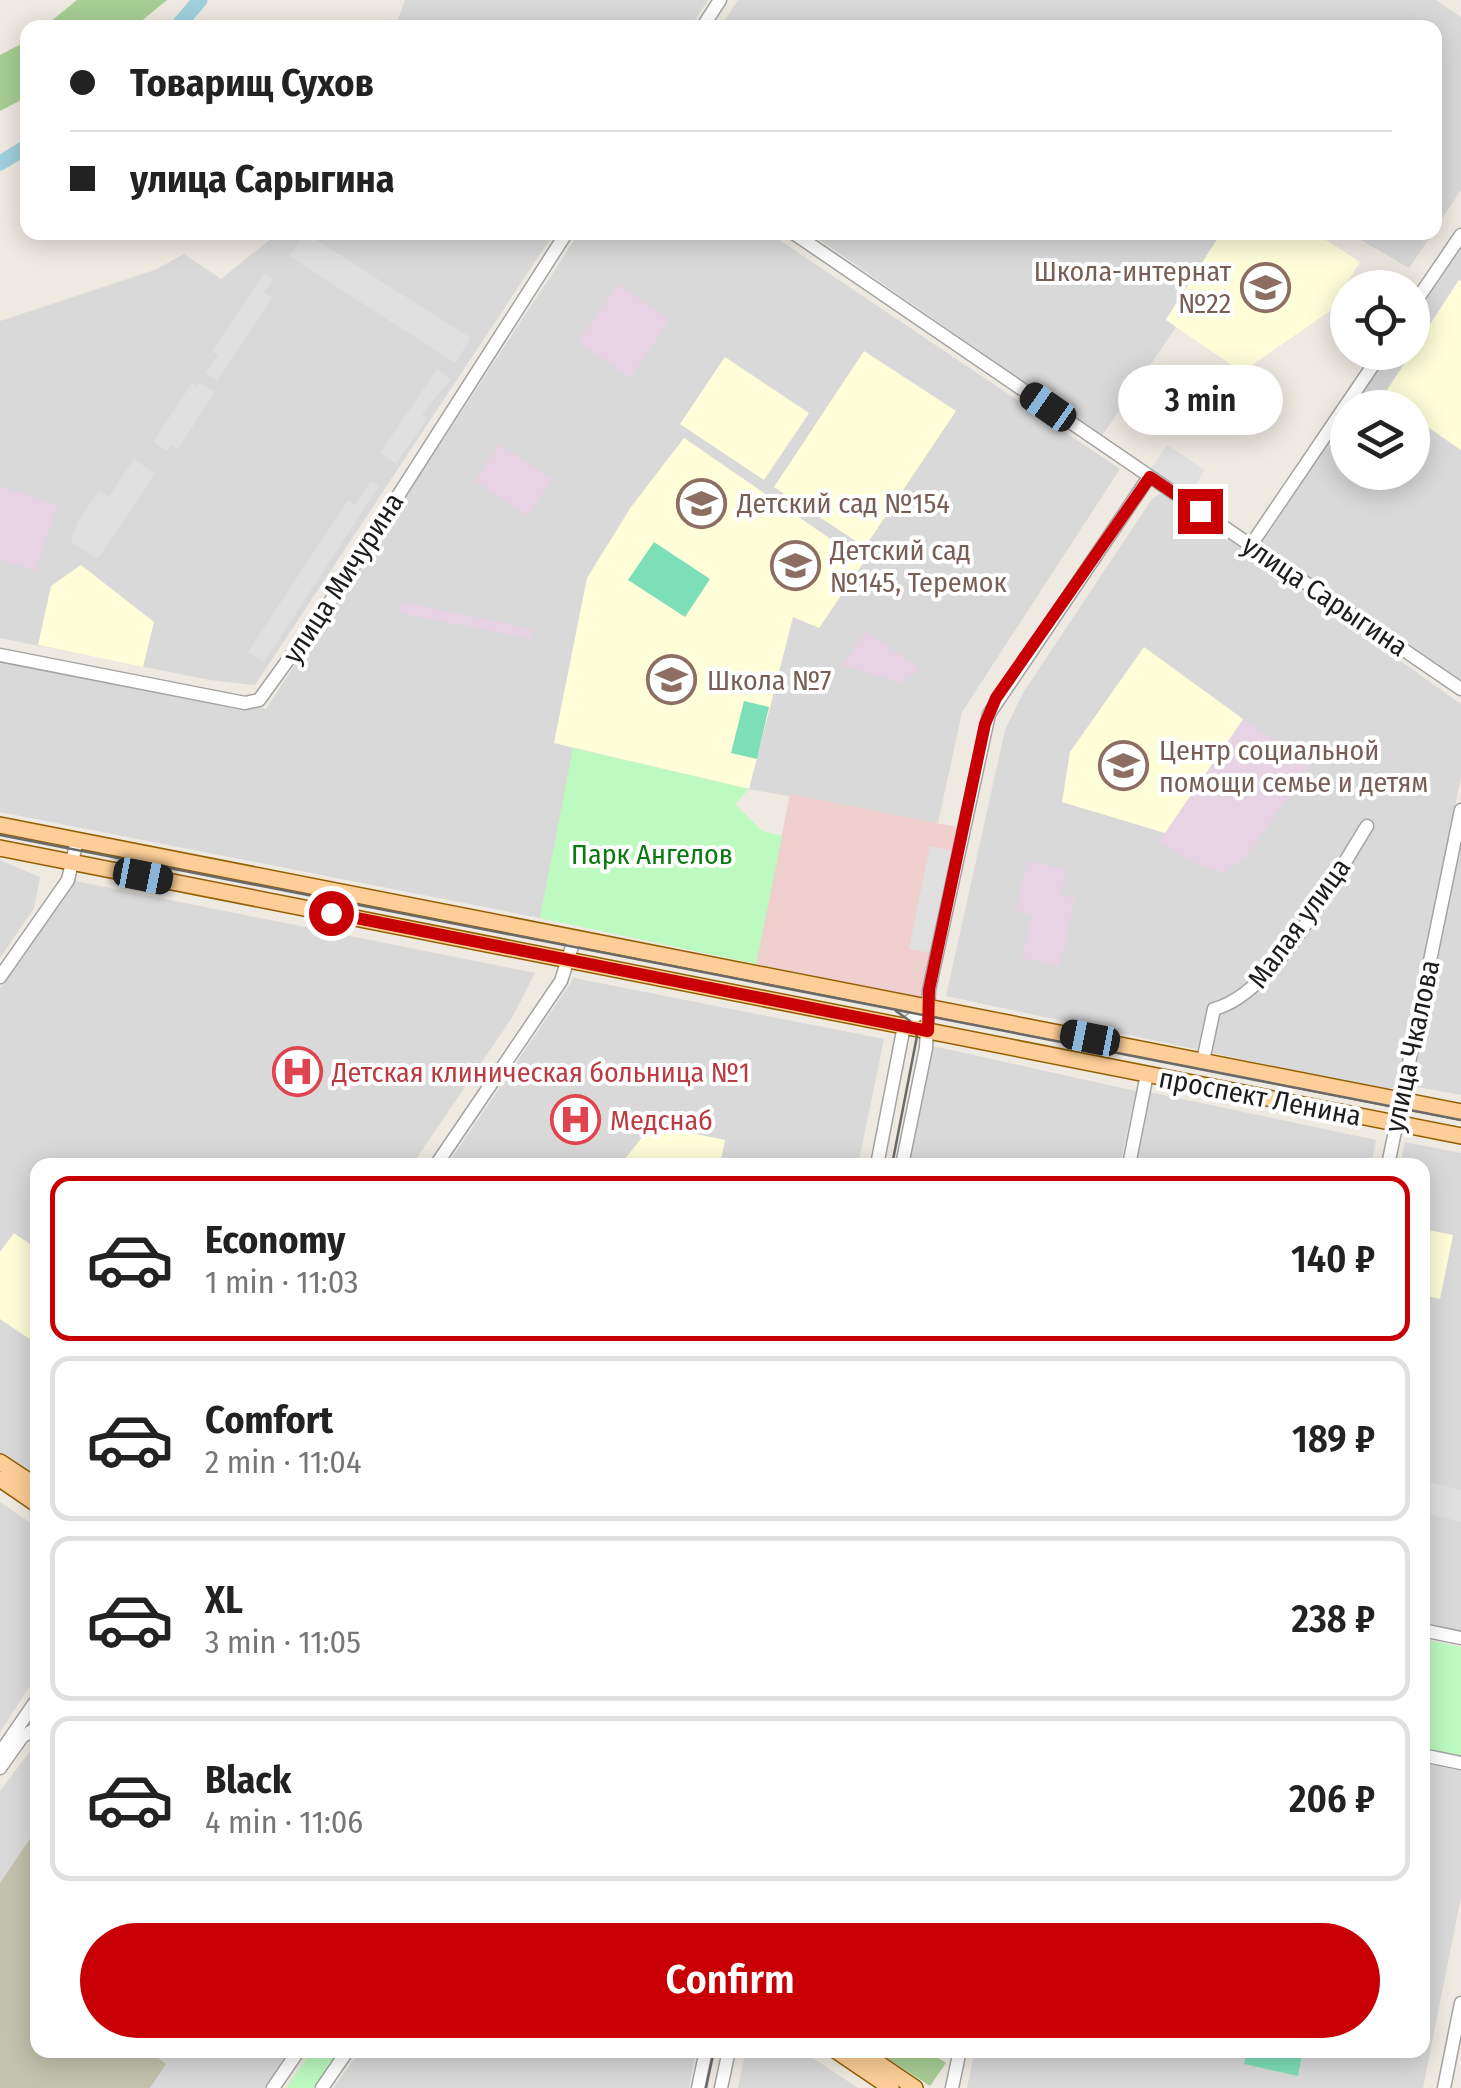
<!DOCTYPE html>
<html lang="en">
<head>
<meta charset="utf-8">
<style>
	:root { --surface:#fff; --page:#f2f2f2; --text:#222; --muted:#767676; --line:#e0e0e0; --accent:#c80005 }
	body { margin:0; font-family:"Fira Sans Condensed",sans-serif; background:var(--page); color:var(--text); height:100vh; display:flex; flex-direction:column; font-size:38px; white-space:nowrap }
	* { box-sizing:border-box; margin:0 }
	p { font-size:32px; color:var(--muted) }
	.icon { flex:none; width:55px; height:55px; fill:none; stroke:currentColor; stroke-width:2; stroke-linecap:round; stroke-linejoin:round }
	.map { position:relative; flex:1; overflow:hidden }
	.panel { position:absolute; left:30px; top:1158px; width:1400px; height:900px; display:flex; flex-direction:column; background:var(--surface); border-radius:20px; box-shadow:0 5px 25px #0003 }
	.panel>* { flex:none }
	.guide { position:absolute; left:20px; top:20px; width:1422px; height:220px; border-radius:20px; box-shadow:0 5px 25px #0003; display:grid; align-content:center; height:220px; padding:0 50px; background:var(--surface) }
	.buttons { position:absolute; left:1330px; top:270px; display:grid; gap:20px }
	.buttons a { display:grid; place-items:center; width:100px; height:100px; border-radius:50%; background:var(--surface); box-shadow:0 5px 25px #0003; font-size:50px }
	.end { position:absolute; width:45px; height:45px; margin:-22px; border:12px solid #c80005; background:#fff; box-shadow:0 0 0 5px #fff }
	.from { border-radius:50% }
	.bubble { position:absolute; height:70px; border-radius:35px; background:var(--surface); box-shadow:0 5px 25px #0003; font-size:32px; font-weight:600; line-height:70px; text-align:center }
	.car { position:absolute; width:30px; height:60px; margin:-30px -15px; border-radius:12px; box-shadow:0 0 8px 2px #0007; background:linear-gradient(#222 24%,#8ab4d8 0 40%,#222 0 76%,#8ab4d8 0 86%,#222 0) }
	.guide b { display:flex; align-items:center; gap:35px; height:95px; font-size:38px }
	.guide b+b { border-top:2px solid var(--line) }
	.guide i { width:25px; height:25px; background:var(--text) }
	ul { padding:18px 0 0; list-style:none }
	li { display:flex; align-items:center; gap:30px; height:165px; margin:0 20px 15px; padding:0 30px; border:5px solid var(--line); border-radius:20px }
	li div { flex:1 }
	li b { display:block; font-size:38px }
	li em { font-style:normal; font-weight:600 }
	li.current { border-color:var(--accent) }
	li>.icon { width:90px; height:90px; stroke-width:1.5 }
	.cta { display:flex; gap:20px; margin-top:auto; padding:20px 50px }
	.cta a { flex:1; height:115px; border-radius:60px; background:var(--accent); color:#fff; font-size:40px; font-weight:600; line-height:115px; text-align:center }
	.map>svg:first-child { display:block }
	.residential { fill:#dad9d9 }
	.commercial { fill:#efd0cf }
	.industrial { fill:#e7d3e4 }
	.education { fill:#fffed9 }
	.construction { fill:#c2c2ad }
	.forest { fill:#a7ce95 }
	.park { fill:#bcfabf }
	.pitch { fill:#7ddfb7 }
	.parking { fill:#e0e0e0 }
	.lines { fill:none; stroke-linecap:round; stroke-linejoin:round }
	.river { stroke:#a0d0dd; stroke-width:15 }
	.minor-casing { stroke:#a3a3a3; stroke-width:15 }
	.major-casing { stroke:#945f00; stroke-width:18 }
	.minor { stroke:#fff; stroke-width:12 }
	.major { stroke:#fdce97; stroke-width:15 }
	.tram { stroke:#6a6a6a; stroke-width:2.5 }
	.route { stroke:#c80005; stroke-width:12 }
	.labels { text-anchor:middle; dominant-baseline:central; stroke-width:8; stroke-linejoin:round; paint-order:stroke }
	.education-label { font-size:28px; fill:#785e54; stroke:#fff; text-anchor:start }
	.street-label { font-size:28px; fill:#1c1c1c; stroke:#fff }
	.park-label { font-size:28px; fill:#097a10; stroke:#fff }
	.health-label { font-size:28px; fill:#be3a42; stroke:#fff; text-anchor:start }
</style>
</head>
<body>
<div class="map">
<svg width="1461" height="2088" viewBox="0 0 1461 2088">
	<rect width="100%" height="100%" fill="#eee9e1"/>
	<g class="residential">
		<path d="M 405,0 L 708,0 L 690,27 L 395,27 Z"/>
		<path d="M 738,0 L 1436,0 L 1461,17 L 1461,190 L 1435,229 L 1435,28 L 720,28 Z"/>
		<path d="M 278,233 L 554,233 L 255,685 L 210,680 L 0,638 L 0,321 L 155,270 L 184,254 L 221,279 Z"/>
		<path d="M 579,233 L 769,233 L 1120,469 L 962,712 L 938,823 L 749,789 L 574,748 L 540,918 L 0,812 L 0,660 L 266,709 Z"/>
		<path d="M 810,233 L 1221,233 L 1166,319 L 1176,327 L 1102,436 Z"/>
		<path d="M 1349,233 L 1433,233 L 1409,268 Z"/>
		<path d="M 1461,248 L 1461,681 L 1260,546 L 1347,416 L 1348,472 L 1412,472 L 1412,408 L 1353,407 L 1391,353 L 1412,352 L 1413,320 Z"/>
		<path d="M 1160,494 L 1169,496 L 1461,704 L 1461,776 L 1401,1080 L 1395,1087 L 1387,1090 L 946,996 L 1005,730 L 1023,693 L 1152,499 Z"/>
		<path d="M 1461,846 L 1461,1095 L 1412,1086 Z"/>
		<path d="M 0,860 L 40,877 L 34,908 L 0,958 Z"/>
		<path d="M 75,881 L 535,973 L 513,1016 L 412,1165 L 38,1165 L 37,1483 L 0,1457 L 0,988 Z"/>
		<path d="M 574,978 L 884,1039 L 858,1165 L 447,1165 Z"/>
		<path d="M 937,1047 L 1136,1091 L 1120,1165 L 902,1165 L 926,1048 Z"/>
		<path d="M 1144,1091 L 1376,1140 L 1371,1165 L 1131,1165 Z"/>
		<path d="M 1405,1142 L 1461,1153 L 1461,1632 L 1423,1625 L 1422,1165 L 1400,1165 Z"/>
		<path d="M 0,1502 L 38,1528 L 37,1675 L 0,1732 Z"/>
		<path d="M 37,1742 L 37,1828 L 0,1883 L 0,1791 Z"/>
		<path d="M 1423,1763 L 1461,1771 L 1461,1897 L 1423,2088 L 967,2088 L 975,2050 L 1422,2050 Z"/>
		<path d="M 147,2050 L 293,2050 L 267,2088 L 150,2088 L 165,2064 Z"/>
		<path d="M 361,2050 L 696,2050 L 689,2088 L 333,2088 Z"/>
		<path d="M 746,2050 L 801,2050 L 858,2088 L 738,2088 Z"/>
	</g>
	<path class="commercial" d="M 790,794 L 957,827 L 923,998 L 756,964 Z"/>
	<g class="industrial">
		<path d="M 618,284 L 670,320 L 630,378 L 578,342 Z"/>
		<path d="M 500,444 L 552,480 L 527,516 L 475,481 Z"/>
		<path d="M 0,486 L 58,505 L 36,571 L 0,560 Z"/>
		<path d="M 401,602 L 533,629 L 531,639 L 399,613 Z"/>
		<path d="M 866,631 L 920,669 L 921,669 L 902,683 L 842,666 Z"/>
		<path d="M 1243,719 L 1311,764 L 1245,858 L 1224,873 L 1189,861 L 1159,841 Z"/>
		<path d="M 1027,861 L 1066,869 L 1061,895 L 1075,899 L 1060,966 L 1022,958 L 1031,915 L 1016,912 Z"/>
	</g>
	<g class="education">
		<path d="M 1221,233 L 1315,233 L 1360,262 L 1330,311 L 1242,372 L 1166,320 Z"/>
		<path d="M 1459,280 L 1461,281 L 1461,450 L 1413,417 L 1412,408 L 1399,407 L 1383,396 Z"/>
		<path d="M 864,351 L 956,411 L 865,547 L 774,487 Z"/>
		<path d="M 725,357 L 809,413 L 764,480 L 680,424 Z"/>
		<path d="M 684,438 L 864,562 L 819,628 L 793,617 L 749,789 L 554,743 L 587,578 L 631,507 Z"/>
		<path d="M 81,565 L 154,622 L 143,667 L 38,645 L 51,586 Z"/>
		<path d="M 1144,647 L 1243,719 L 1165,833 L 1062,802 L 1070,752 Z"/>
		<path d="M 652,1125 L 725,1140 L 720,1165 L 620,1165 Z"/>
		<path d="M 1423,1229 L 1453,1235 L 1440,1299 L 1423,1295 Z"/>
		<path d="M 14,1233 L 37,1249 L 37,1344 L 0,1319 L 0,1252 Z"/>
	</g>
	<path class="construction" d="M 37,1828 L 38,2050 L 147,2050 L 166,2064 L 150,2088 L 0,2088 L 0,1883 Z"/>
	<g class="forest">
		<path d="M 77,0 L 167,0 L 134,27 L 44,27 Z"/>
		<path d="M 27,41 L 27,97 L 0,111 L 0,55 Z"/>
		<path d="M 875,2050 L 926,2050 L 946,2063 L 930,2086 Z"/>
	</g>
	<g class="park">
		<path d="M 573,748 L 749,789 L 735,804 L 762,831 L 782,836 L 756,964 L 540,918 Z"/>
		<path d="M 1423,1639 L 1461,1647 L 1461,1755 L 1423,1748 Z"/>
		<path d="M 312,2050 L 342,2050 L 316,2088 L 286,2088 Z"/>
	</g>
	<g class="pitch">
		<path d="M 654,542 L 710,579 L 685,617 L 628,580 Z"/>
		<path d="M 744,701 L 769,707 L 757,759 L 731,753 Z"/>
		<path d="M 1247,2050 L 1303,2050 L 1298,2076 L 1244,2064 Z"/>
	</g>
	<g class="parking">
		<path d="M 305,233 L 471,338 L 455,363 L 289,256 Z"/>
		<path d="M 264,273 L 273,279 L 264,292 L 272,298 L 217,381 L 206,373 L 218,355 L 212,351 Z"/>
		<path d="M 437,369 L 451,379 L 422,414 L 427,419 L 396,464 L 380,453 Z"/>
		<path d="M 200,382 L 215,392 L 178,449 L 171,445 L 167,451 L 153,442 L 192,383 L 197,386 Z"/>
		<path d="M 1167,445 L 1205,470 L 1189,494 L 1151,469 Z"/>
		<path d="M 134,459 L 155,474 L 98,559 L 71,542 L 78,521 L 99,491 L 109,496 Z"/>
		<path d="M 371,481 L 379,486 L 264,662 L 248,652 L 348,500 L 355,505 Z"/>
		<path d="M 930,846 L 952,851 L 932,953 L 909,949 Z"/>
		<path d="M 1422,1480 L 1461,1490 L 1461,1522 L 1423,1512 Z"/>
	</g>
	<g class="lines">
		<g class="river">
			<path d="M 176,28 L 200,0"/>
			<path d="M 0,163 L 28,146"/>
		</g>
		<defs>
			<g id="minor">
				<path d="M 702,28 L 720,0"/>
				<path d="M 792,232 L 1461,689"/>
				<path d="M 1412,307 L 1461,235"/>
				<path d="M 1251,545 L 1382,352"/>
				<path d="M 0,655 L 245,703 L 259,700 L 330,602 L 567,232"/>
				<path d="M 0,977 L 68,880 L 77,840"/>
				<path d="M 1203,1061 L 1214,1009 C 1274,994 1334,878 1367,826"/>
				<path d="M 436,1165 L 561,981 L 575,937"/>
				<path d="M 877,1165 L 904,1026 L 927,1006"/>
				<path d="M 902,1165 L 926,1048 L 929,990 L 989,714 L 1149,477"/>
				<path d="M 1129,1165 L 1147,1074"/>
				<path d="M 1388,1165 L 1461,810"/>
				<path d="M 1422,1630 L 1461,1638"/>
				<path d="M 0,1753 L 38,1698"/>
				<path d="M 1422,1755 L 1461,1763"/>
				<path d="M 0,1768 L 22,1737 L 38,1727"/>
				<path d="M 273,2088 L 299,2050"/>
				<path d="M 322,2088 L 348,2050"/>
				<path d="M 698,2088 L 706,2050"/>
				<path d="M 721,2088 L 729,2050"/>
				<path d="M 952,2088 L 960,2050"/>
				<path d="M 1444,2088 L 1461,2003"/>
			</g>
			<g id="major">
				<path d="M 0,825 L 1461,1112"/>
				<path d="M 0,848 L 1461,1136"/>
				<path d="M 0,1462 L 38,1487"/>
				<path d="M 0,1479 L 38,1505"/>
				<path d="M 835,2050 L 891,2088"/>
				<path d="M 859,2050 L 915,2088"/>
			</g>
		</defs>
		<use href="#minor" class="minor-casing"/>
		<use href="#major" class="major-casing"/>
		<use href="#minor" class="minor"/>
		<use href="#major" class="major"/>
		<g class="tram">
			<path d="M 0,835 L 1461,1120"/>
			<path d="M 892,1165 L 917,1036 L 910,1021 L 896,1011"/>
			<path d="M 706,2088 L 714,2050"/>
		</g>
	</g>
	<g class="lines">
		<path class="route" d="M 331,913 L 928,1031 L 929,990 L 985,724 L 996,698 L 1150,477 L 1200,511"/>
	</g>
	<defs>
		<symbol id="school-ring" viewBox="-11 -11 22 22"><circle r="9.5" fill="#fff" stroke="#8d6e63" stroke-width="1.5"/><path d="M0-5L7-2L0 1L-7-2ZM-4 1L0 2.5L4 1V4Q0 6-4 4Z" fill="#8d6e63"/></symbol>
		<symbol id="hospital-ring" viewBox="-11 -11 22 22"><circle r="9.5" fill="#fff" stroke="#e0444e" stroke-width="1.5"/><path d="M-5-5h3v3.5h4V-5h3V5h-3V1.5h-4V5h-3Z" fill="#e0444e"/></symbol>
	</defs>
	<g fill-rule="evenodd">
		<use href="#school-ring" x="1238" y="260" width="55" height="55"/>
		<use href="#school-ring" x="674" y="476" width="55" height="55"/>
		<use href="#school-ring" x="768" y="538" width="55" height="55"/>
		<use href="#school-ring" x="644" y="652" width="55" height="55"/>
		<use href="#school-ring" x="1096" y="738" width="55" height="55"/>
		<use href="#hospital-ring" x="270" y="1044" width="55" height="55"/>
		<use href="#hospital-ring" x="548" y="1092" width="55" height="55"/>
	</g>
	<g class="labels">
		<g class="education-label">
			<text x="1231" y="271" text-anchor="end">Школа-интернат<tspan x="1231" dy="32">№22</tspan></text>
			<text x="737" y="503">Детский сад №154</text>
			<text x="830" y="550">Детский сад<tspan x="830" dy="32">№145, Теремок</tspan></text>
			<text x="707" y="680">Школа №7</text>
			<text x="1159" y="750">Центр социальной<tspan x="1159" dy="32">помощи семье и детям</tspan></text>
		</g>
		<g class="street-label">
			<text transform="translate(343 578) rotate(-57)">улица Мичурина</text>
			<text transform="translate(1325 596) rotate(34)">улица Сарыгина</text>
			<text transform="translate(1299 923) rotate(-54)">Малая улица</text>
			<text transform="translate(1412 1046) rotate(-78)">улица Чкалова</text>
			<text transform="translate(1260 1097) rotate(11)">проспект Ленина</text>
		</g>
		<g class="park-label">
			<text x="652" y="854">Парк Ангелов</text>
		</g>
		<g class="health-label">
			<text x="332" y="1072">Детская клиническая больница №1</text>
			<text x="610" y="1120">Медснаб</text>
		</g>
	</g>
</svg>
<div class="buttons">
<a><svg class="icon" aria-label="locate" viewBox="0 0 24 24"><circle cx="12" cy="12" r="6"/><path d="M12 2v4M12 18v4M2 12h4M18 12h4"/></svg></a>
<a><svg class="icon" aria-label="layers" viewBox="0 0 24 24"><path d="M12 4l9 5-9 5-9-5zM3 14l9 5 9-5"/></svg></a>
</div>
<i class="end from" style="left:331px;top:913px"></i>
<i class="end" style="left:1200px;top:511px"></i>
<div class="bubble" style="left:1118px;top:365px;width:165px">3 min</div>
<i class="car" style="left:1048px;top:407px;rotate:305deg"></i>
<i class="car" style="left:143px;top:876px;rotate:101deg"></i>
<i class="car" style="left:1090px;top:1038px;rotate:281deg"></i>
<div class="guide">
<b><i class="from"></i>Товарищ Сухов</b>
<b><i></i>улица Сарыгина</b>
</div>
<section class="panel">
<ul>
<li class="current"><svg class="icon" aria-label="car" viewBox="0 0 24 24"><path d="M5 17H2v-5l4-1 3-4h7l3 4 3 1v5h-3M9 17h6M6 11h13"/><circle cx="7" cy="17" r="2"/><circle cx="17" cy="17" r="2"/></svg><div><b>Economy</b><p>1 min · 11:03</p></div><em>140 ₽</em></li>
<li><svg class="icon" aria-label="car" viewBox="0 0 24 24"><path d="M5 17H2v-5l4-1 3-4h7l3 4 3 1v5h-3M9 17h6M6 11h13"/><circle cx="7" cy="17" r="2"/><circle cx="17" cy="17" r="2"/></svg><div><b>Comfort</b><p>2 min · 11:04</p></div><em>189 ₽</em></li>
<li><svg class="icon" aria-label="car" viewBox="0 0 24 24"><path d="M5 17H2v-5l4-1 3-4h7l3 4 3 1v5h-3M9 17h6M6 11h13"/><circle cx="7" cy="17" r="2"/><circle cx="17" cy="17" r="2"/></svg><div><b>XL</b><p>3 min · 11:05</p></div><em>238 ₽</em></li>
<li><svg class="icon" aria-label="car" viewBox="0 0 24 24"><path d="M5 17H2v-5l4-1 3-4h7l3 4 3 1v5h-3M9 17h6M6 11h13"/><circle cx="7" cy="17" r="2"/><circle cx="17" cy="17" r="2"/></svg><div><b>Black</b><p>4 min · 11:06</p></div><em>206 ₽</em></li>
</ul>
<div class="cta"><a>Confirm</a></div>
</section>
</div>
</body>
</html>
